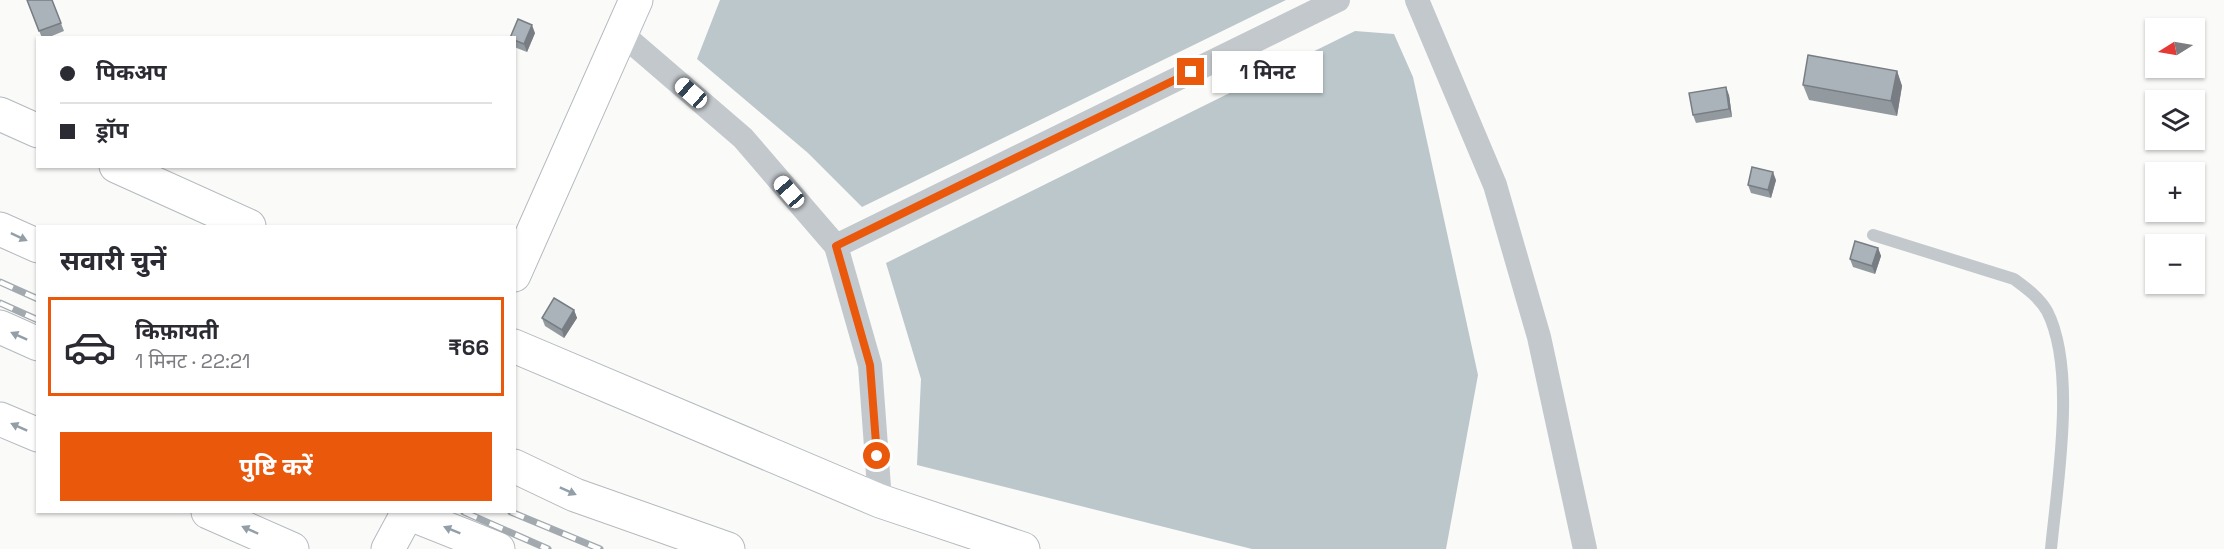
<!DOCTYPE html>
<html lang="hi">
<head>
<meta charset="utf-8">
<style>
	:root { --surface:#fff; --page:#f7f7f7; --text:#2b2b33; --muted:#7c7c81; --line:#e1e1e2; --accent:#ea580c }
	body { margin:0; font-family:"Space Grotesk","Noto Sans Devanagari",sans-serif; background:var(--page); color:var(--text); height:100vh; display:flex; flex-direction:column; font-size:22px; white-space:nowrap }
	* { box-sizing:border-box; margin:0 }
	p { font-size:20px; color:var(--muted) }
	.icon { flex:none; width:33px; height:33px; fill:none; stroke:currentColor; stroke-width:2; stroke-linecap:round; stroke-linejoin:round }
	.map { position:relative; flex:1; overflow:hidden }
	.panel { position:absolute; left:36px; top:225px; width:480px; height:288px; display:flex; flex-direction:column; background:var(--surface); border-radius:0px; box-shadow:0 2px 4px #0004 }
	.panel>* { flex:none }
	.hud { position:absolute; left:36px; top:36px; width:480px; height:132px; border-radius:0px; box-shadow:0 2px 4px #0004; display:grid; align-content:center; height:132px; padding:0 24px; background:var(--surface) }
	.needle { width:39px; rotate:259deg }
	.controls { position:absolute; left:2145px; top:18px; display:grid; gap:12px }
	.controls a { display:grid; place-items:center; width:60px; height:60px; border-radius:0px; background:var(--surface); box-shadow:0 2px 4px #0004; font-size:30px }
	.end { position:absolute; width:27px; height:27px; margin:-14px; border:8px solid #ea580c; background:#fff; box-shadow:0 0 0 3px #fff }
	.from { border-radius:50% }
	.bubble { position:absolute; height:42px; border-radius:0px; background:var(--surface); box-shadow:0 2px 4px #0004; font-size:20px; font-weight:700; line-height:42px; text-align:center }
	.car { position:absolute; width:18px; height:36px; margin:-18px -9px; border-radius:8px; box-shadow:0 0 4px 2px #0007; background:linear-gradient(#fff 24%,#345 0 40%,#fff 0 76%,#345 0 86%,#fff 0) }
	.hud b { display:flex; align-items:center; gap:21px; height:57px; font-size:22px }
	.hud b+b { border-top:2px solid var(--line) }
	.hud i { width:15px; height:15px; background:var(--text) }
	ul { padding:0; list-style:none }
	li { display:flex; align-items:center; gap:18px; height:99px; margin:0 12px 9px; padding:0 12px; border:3px solid transparent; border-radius:0px }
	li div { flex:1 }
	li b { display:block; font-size:22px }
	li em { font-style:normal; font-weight:700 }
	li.active { border-color:var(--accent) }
	li>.icon { width:54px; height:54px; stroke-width:1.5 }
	h2 { padding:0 24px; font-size:27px; line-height:72px }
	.button { display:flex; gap:12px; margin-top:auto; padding:12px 24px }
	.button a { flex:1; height:69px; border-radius:0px; background:var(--accent); color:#fff; font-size:24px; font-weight:700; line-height:69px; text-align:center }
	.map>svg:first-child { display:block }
	.water { fill:#bbc7cb }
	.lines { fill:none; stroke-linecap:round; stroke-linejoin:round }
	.secondary-casing { stroke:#b3babf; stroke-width:35 }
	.primary-casing { stroke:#b5babe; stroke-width:35 }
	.lane { stroke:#c3c8cc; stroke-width:12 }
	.street { stroke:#c3c8cc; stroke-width:24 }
	.secondary { stroke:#fff; stroke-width:33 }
	.primary { stroke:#fff; stroke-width:33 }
	.rail-casing { stroke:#a2aab0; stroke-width:7 }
	.rail { stroke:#fff; stroke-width:4.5; stroke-dasharray:14; stroke-linecap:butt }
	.wall { fill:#929a9f }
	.shaded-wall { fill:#777d82 }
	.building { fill:#aab3b9; stroke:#777d82; stroke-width:1.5 }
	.oneway { fill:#939fa8 }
	.route { stroke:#ea580c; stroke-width:8 }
</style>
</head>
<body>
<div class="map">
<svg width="2224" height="549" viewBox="0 0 2224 549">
	<rect width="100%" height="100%" fill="#fafaf8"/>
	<g class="water">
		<path d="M 720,0 L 1286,0 L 862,207 L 808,153 L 697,59 Z"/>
		<path d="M 1355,31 L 1394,34 L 1413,77 L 1478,375 L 1446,549 L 1252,549 L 917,465 L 921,379 L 886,263 Z"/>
	</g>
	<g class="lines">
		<defs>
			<g id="secondary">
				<path d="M 0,114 L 38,131"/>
				<path d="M 116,166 L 249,226"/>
				<path d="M 514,275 L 636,0"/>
				<path d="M 514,346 L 880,501 L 1023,549"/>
				<path d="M 0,419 L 38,435"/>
				<path d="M 208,512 L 292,549"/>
				<path d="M 388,549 L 408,512"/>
			</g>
			<g id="primary">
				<path d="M 0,229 L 38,246"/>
				<path d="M 0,327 L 38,344"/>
				<path d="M 514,466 L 575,495 L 728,549"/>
				<path d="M 405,512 L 498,549"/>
			</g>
		</defs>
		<use href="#secondary" class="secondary-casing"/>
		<use href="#primary" class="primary-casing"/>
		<path class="lane" d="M 1873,235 L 2014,279 C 2026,288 2039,297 2047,311 C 2077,369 2057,485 2051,549"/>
		<g class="street">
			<path d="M 1417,0 L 1495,185 L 1539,337 L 1585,549"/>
			<path d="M 621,33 L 743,138 L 836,246 L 1338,0"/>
			<path d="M 836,246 L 870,365 L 880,501"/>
		</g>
		<use href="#secondary" class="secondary"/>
		<use href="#primary" class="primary"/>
		<defs>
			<g id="rail">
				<path d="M 0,282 L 38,299"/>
				<path d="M 0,303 L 38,320"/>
				<path d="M 464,512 L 548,549"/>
				<path d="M 511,512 L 600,549"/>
			</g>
		</defs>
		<use href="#rail" class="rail-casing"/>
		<use href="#rail" class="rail"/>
	</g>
	<g class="wall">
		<path d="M 27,0 L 52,0 L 64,31 L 47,38 L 42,38 Z"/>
		<path d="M 535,33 L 527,52 L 514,47 L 514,38 Z"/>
		<path d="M 1897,71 L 1902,86 L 1897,116 L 1809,100 L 1803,85 Z"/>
		<path d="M 1729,95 L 1732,117 L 1696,123 L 1693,115 Z"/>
		<path d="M 1776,180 L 1771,198 L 1751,193 L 1748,185 Z"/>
		<path d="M 1878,248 L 1881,256 L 1875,274 L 1853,267 L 1850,259 Z"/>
		<path d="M 574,310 L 577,318 L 564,338 L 545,326 L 542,318 Z"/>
	</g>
	<g class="shaded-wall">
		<path d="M 532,25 L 535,33 L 527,52 L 524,44 Z"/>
		<path d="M 1897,71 L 1902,86 L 1897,116 L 1891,101 Z"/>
		<path d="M 1726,87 L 1729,95 L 1732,117 L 1729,109 Z"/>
		<path d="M 1773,172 L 1776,180 L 1771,198 L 1768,190 Z"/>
		<path d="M 1878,248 L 1881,256 L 1875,274 L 1872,266 Z"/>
		<path d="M 574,310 L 577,318 L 564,338 L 562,330 Z"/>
	</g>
	<g class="building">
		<path d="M 27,0 L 52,0 L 61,23 L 39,31 Z"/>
		<path d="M 518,19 L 532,25 L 524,44 L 514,40 L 514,38 L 510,38 Z"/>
		<path d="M 1808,55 L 1897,71 L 1891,101 L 1803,85 Z"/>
		<path d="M 1726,87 L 1729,109 L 1693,115 L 1689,93 Z"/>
		<path d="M 1752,167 L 1773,172 L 1768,190 L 1748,185 Z"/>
		<path d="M 1855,241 L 1878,248 L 1872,266 L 1850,259 Z"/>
		<path d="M 554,298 L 574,310 L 562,330 L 542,318 Z"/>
	</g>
	<defs><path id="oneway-solid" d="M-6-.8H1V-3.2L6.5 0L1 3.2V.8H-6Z" transform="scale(1.5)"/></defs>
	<g class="oneway">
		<use href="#oneway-solid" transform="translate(19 237) rotate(25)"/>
		<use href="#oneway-solid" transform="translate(19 336) rotate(-156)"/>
		<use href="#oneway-solid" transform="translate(19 427) rotate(-156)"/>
		<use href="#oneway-solid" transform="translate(568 491) rotate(24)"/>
		<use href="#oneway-solid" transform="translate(250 530) rotate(-156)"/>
		<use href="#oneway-solid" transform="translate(452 530) rotate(-158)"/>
	</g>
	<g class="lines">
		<path class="route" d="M 877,456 L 870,365 L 836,246 L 1191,72"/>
	</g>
</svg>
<div class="controls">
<a><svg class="needle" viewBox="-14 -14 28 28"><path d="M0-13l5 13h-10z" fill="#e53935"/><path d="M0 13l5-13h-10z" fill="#7c7c81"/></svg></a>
<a><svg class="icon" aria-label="layers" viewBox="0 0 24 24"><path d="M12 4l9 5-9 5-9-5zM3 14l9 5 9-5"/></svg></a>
<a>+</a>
<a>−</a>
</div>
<i class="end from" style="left:877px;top:456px"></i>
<i class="end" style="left:1191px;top:72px"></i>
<div class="bubble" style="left:1212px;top:51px;width:111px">1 मिनट</div>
<i class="car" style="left:691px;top:93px;rotate:311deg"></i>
<i class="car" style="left:789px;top:192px;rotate:319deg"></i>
<div class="hud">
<b><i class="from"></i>पिकअप</b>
<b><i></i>ड्रॉप</b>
</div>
<section class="panel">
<h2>सवारी चुनें</h2>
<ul>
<li class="active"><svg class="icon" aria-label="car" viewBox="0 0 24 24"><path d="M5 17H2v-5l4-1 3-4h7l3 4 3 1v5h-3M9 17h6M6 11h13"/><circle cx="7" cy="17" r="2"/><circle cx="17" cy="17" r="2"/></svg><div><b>किफ़ायती</b><p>1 मिनट · 22:21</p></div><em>₹66</em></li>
</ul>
<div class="button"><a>पुष्टि करें</a></div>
</section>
</div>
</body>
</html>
